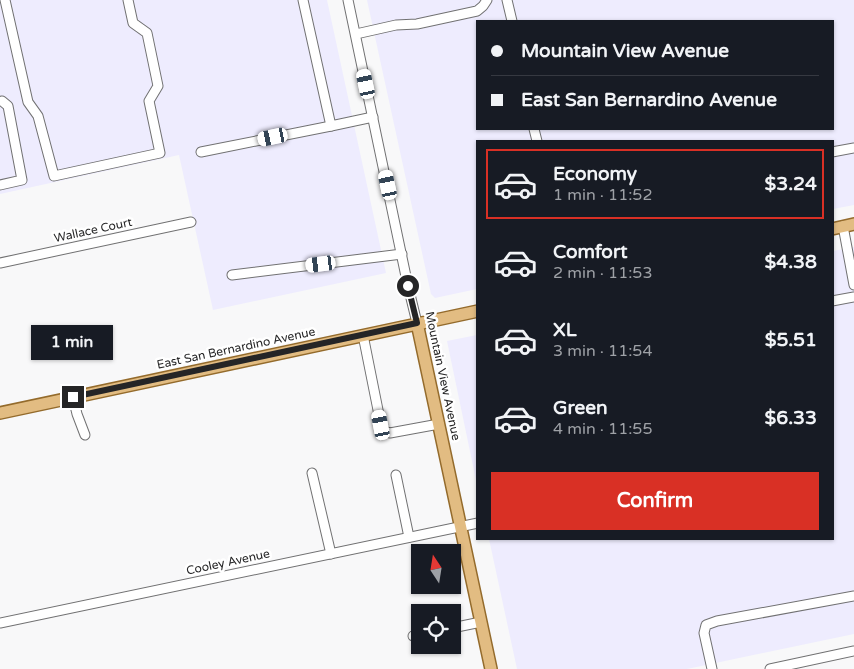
<!DOCTYPE html>
<html lang="en">
<head>
<meta charset="utf-8">
<style>
	:root { --surface:#171b24; --page:#242831; --text:#f1f3f6; --muted:#9ea1a6; --line:#363941; --accent:#d93025 }
	body { margin:0; font-family:"Varela Round",sans-serif; background:var(--page); color:var(--text); height:100vh; display:flex; flex-direction:column; font-size:19px; white-space:nowrap }
	* { box-sizing:border-box; margin:0 }
	p { font-size:16px; color:var(--muted) }
	.icon { flex:none; width:28px; height:28px; fill:none; stroke:currentColor; stroke-width:2; stroke-linecap:round; stroke-linejoin:round }
	.map { position:relative; flex:1; overflow:hidden }
	.side { position:absolute; left:476px; top:140px; width:358px; height:400px; display:flex; flex-direction:column; background:var(--surface); border-radius:0px; box-shadow:0 1px 4px #0004 }
	.side>* { flex:none }
	.banner { position:absolute; left:476px; top:20px; width:358px; height:110px; border-radius:0px; box-shadow:0 1px 4px #0004; display:grid; align-content:center; height:110px; padding:0 15px; background:var(--surface) }
	.needle { width:32px; rotate:348deg }
	.buttons { position:absolute; left:411px; top:544px; display:grid; gap:10px }
	.buttons a { display:grid; place-items:center; width:50px; height:50px; border-radius:0px; background:var(--surface); box-shadow:0 1px 4px #0004; font-size:25px }
	.end { position:absolute; width:22px; height:22px; margin:-11px; border:6px solid #252526; background:#fff; box-shadow:0 0 0 2px #fff }
	.from { border-radius:50% }
	.bubble { position:absolute; height:35px; border-radius:0px; background:var(--surface); box-shadow:0 1px 4px #0004; font-size:16px; font-weight:700; line-height:35px; text-align:center }
	.car { position:absolute; width:15px; height:30px; margin:-15px -8px; border-radius:6px; box-shadow:0 0 4px 1px #0007; background:linear-gradient(#fff 24%,#345 0 40%,#fff 0 76%,#345 0 86%,#fff 0) }
	.banner b { display:flex; align-items:center; gap:18px; height:48px; font-size:19px }
	.banner b+b { border-top:1px solid var(--line) }
	.banner i { width:12px; height:12px; background:var(--text) }
	ul { padding:9px 0 0; list-style:none }
	li { display:flex; align-items:center; gap:15px; height:70px; margin:0 10px 8px; padding:0 5px; border:2px solid transparent; border-radius:0px }
	li div { flex:1 }
	li b { display:block; font-size:19px }
	li em { font-style:normal; font-weight:700 }
	li.current { border-color:var(--accent) }
	li>.icon { width:45px; height:45px; stroke-width:1.5 }
	.primary-button { display:flex; gap:10px; margin-top:auto; padding:10px 15px }
	.primary-button a { flex:1; height:58px; border-radius:0px; background:var(--accent); color:#fff; font-size:20px; font-weight:700; line-height:58px; text-align:center }
	.map>svg:first-child { display:block }
	.industrial { fill:#eeecfe; fill-rule:evenodd }
	.lines { fill:none; stroke-linecap:round; stroke-linejoin:round }
	.minor-casing { stroke:#717172; stroke-width:11 }
	.major-casing { stroke:#946b2c; stroke-width:14 }
	.minor { stroke:#fff; stroke-width:9 }
	.major { stroke:#e2bc82; stroke-width:11 }
	.route { stroke:#252526; stroke-width:6 }
	.labels { text-anchor:middle; dominant-baseline:central; stroke-width:5; stroke-linejoin:round; paint-order:stroke }
	.street-label { font-size:12px; fill:#252526; stroke:#fff }
</style>
</head>
<body>
<div class="map">
<svg width="854" height="669" viewBox="0 0 854 669">
	<rect width="100%" height="100%" fill="#f8f8f9"/>
	<g class="industrial">
		<path d="M 0,0 L 327,0 L 386,273 L 213,310 L 179,155 L 0,194 Z"/>
		<path d="M 367,0 L 854,0 L 854,205 L 833,209 L 832,141 L 478,141 L 477,289 L 435,298 L 431,294 ZM 478,21 L 832,21 L 832,129 L 478,129 Z"/>
		<path d="M 854,247 L 854,634 L 687,669 L 517,669 L 489,539 L 832,539 L 833,251 Z"/>
		<path d="M 477,335 L 478,335 L 477,485 L 447,341 Z"/>
	</g>
	<g class="lines">
		<defs>
			<g id="minor">
				<path d="M 5,0 L 28,102 L 38,116 L 54,176 L 160,153 L 149,101 L 158,86 L 147,33 L 133,23 L 128,0"/>
				<path d="M 303,0 L 331,126 L 373,117"/>
				<path d="M 348,0 L 408,286 L 417,323"/>
				<path d="M 507,0 L 512,21"/>
				<path d="M 356,34 L 396,25 L 417,24 L 477,11 L 483,6 L 487,0"/>
				<path d="M 534,129 L 537,141"/>
				<path d="M 201,152 L 331,126"/>
				<path d="M 832,152 L 854,148"/>
				<path d="M 0,185 L 22,180 L 8,106 L 2,101"/>
				<path d="M 843,226 L 854,285"/>
				<path d="M 0,263 L 191,222"/>
				<path d="M 232,275 L 402,254"/>
				<path d="M 832,301 L 854,297"/>
				<path d="M 363,335 L 381,425 L 384,431 L 390,433 L 439,424"/>
				<path d="M 73,397 L 77,414 L 85,435"/>
				<path d="M 312,473 L 331,554"/>
				<path d="M 396,475 L 409,537"/>
				<path d="M 0,623 L 478,523"/>
				<path d="M 452,628 L 481,622"/>
				<path d="M 413,636 L 420,635"/>
				<path d="M 712,669 L 704,633 L 706,625 L 717,621 L 854,596"/>
				<path d="M 770,669 L 854,651"/>
			</g>
			<g id="major">
				<path d="M 832,229 L 854,224"/>
				<path d="M 417,323 L 491,669"/>
				<path d="M 0,413 L 478,311"/>
			</g>
		</defs>
		<use href="#minor" class="minor-casing"/>
		<use href="#major" class="major-casing"/>
		<use href="#minor" class="minor"/>
		<use href="#major" class="major"/>
	</g>
	<g class="lines">
		<path class="route" d="M 73,397 L 417,323 L 408,286"/>
	</g>
	<g class="labels">
		<g class="street-label">
			<text transform="translate(93 230) rotate(-12)">Wallace Court</text>
			<text transform="translate(236 348) rotate(-12)">East San Bernardino Avenue</text>
			<text transform="translate(443 376) rotate(78)">Mountain View Avenue</text>
			<text transform="translate(228 562) rotate(-12)">Cooley Avenue</text>
		</g>
	</g>
</svg>
<div class="buttons">
<a><svg class="needle" viewBox="-14 -14 28 28"><path d="M0-13l5 13h-10z" fill="#e53935"/><path d="M0 13l5-13h-10z" fill="#9ea1a6"/></svg></a>
<a><svg class="icon" aria-label="locate" viewBox="0 0 24 24"><circle cx="12" cy="12" r="6"/><path d="M12 2v4M12 18v4M2 12h4M18 12h4"/></svg></a>
</div>
<i class="end from" style="left:408px;top:286px"></i>
<i class="end" style="left:73px;top:397px"></i>
<div class="bubble" style="left:31px;top:325px;width:82px">1 min</div>
<i class="car" style="left:366px;top:84px;rotate:348deg"></i>
<i class="car" style="left:273px;top:137px;rotate:258deg"></i>
<i class="car" style="left:388px;top:185px;rotate:348deg"></i>
<i class="car" style="left:321px;top:264px;rotate:263deg"></i>
<i class="car" style="left:381px;top:425px;rotate:349deg"></i>
<div class="banner">
<b><i class="from"></i>Mountain View Avenue</b>
<b><i></i>East San Bernardino Avenue</b>
</div>
<section class="side">
<ul>
<li class="current"><svg class="icon" aria-label="car" viewBox="0 0 24 24"><path d="M5 17H2v-5l4-1 3-4h7l3 4 3 1v5h-3M9 17h6M6 11h13"/><circle cx="7" cy="17" r="2"/><circle cx="17" cy="17" r="2"/></svg><div><b>Economy</b><p>1 min · 11:52</p></div><em>$3.24</em></li>
<li><svg class="icon" aria-label="car" viewBox="0 0 24 24"><path d="M5 17H2v-5l4-1 3-4h7l3 4 3 1v5h-3M9 17h6M6 11h13"/><circle cx="7" cy="17" r="2"/><circle cx="17" cy="17" r="2"/></svg><div><b>Comfort</b><p>2 min · 11:53</p></div><em>$4.38</em></li>
<li><svg class="icon" aria-label="car" viewBox="0 0 24 24"><path d="M5 17H2v-5l4-1 3-4h7l3 4 3 1v5h-3M9 17h6M6 11h13"/><circle cx="7" cy="17" r="2"/><circle cx="17" cy="17" r="2"/></svg><div><b>XL</b><p>3 min · 11:54</p></div><em>$5.51</em></li>
<li><svg class="icon" aria-label="car" viewBox="0 0 24 24"><path d="M5 17H2v-5l4-1 3-4h7l3 4 3 1v5h-3M9 17h6M6 11h13"/><circle cx="7" cy="17" r="2"/><circle cx="17" cy="17" r="2"/></svg><div><b>Green</b><p>4 min · 11:55</p></div><em>$6.33</em></li>
</ul>
<div class="primary-button"><a>Confirm</a></div>
</section>
</div>
</body>
</html>
